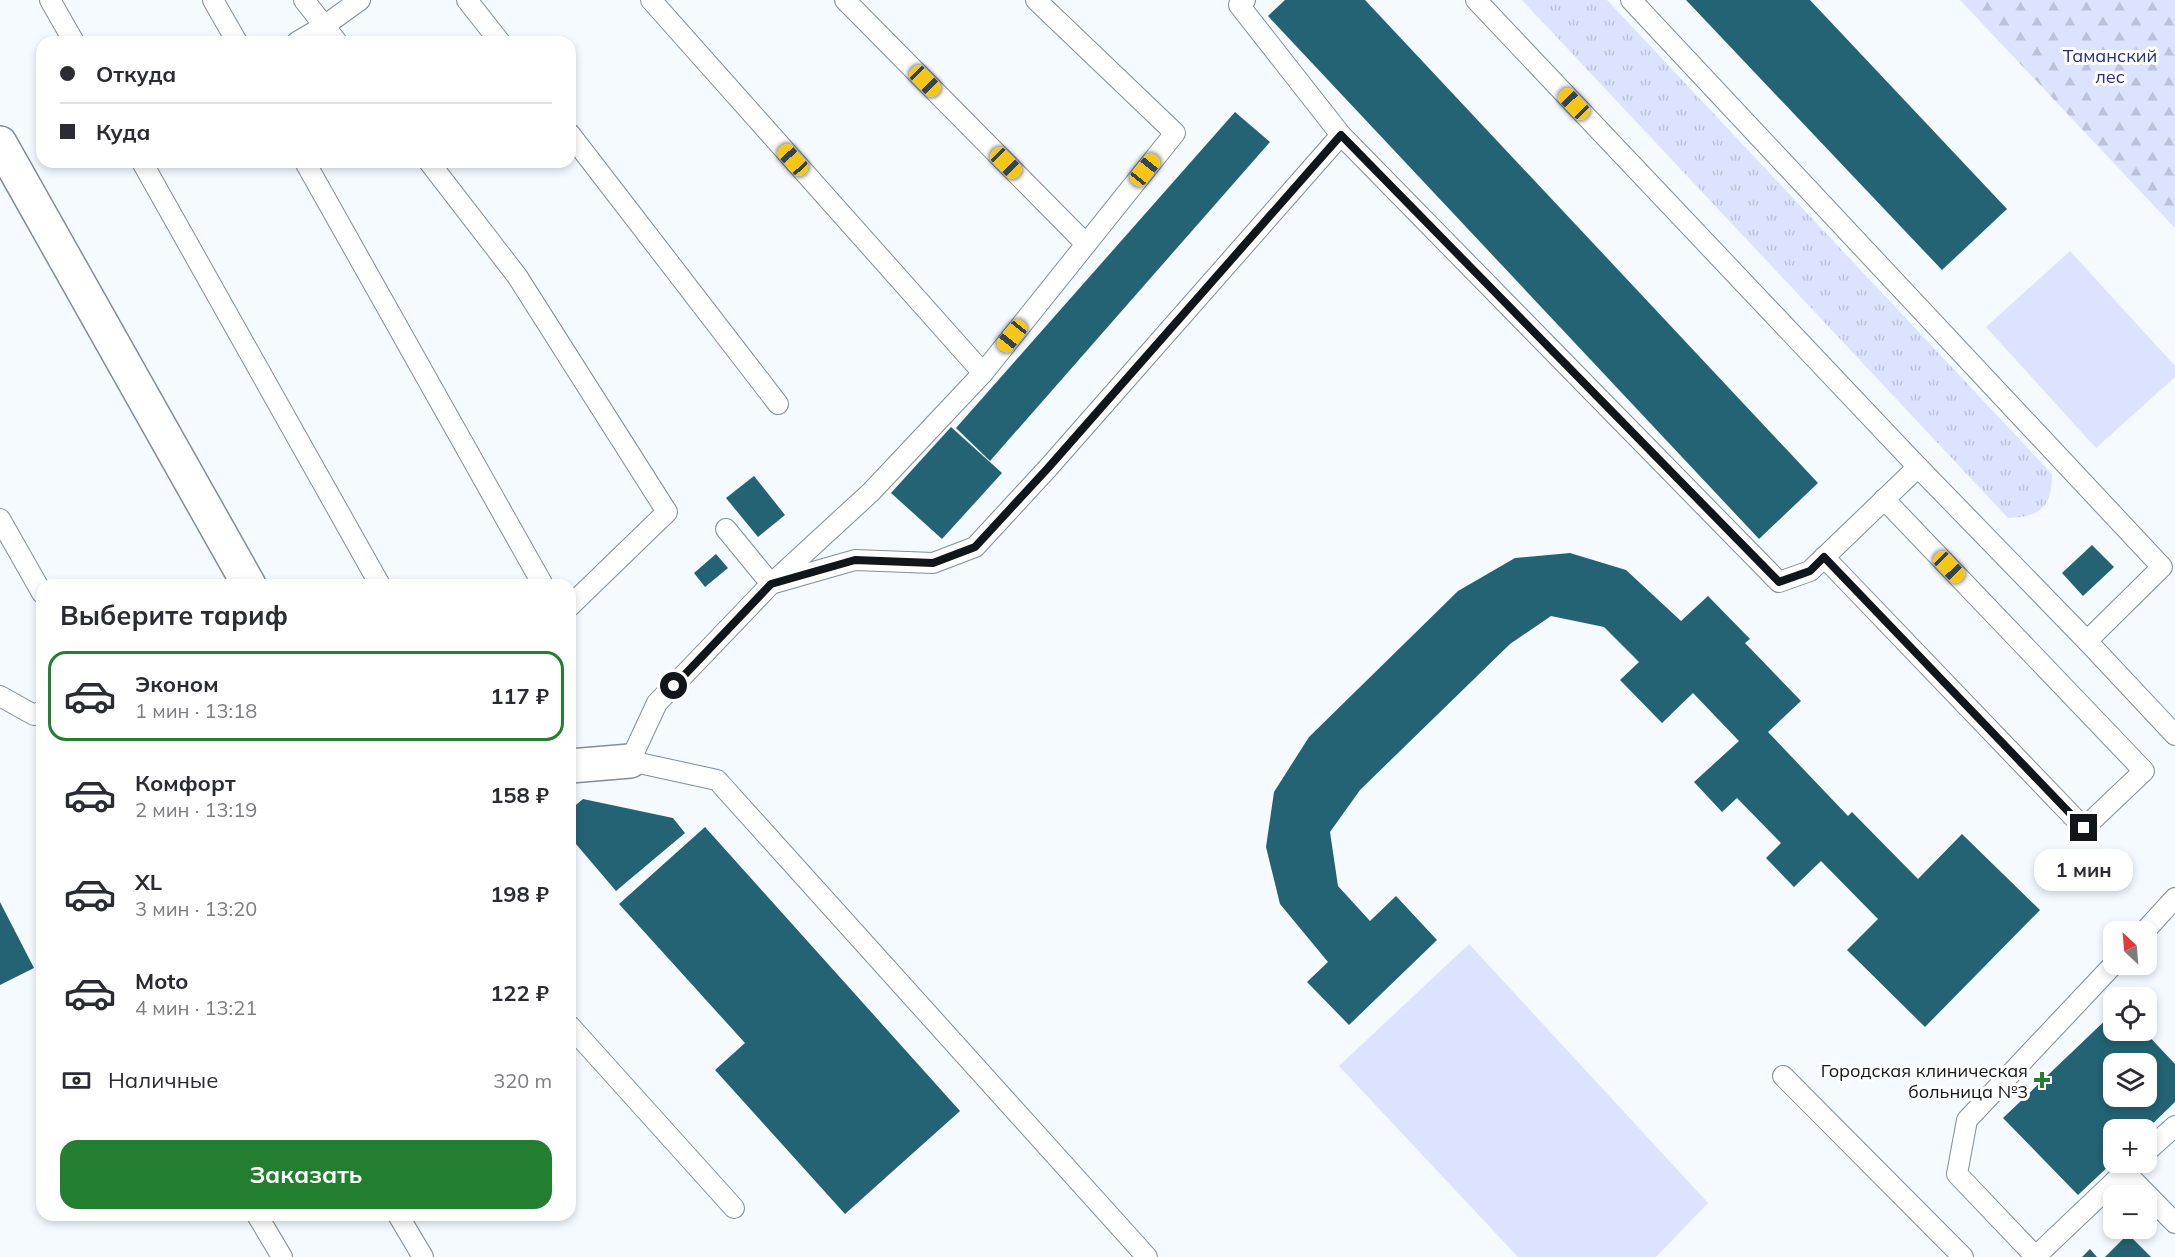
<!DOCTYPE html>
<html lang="ru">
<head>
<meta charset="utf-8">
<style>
	:root { --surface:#fff; --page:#f7f7f7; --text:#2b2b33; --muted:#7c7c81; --line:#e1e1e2; --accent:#237f30 }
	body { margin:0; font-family:Mulish,sans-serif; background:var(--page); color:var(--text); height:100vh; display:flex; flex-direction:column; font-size:22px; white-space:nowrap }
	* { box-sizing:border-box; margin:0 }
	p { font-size:20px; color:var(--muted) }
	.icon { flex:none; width:33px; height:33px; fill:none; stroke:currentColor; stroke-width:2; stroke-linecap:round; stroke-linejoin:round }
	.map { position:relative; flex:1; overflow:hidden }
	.side { position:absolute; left:36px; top:579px; width:540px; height:642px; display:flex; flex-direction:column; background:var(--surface); border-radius:18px; box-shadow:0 3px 9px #0003 }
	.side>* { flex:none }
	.guide { position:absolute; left:36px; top:36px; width:540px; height:132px; border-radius:18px; box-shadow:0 3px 9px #0003; display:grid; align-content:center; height:132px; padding:0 24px; background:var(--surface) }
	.needle { width:39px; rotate:334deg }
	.buttons { position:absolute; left:2103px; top:921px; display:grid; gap:12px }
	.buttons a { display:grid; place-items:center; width:54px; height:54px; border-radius:12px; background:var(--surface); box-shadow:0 3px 9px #0003; font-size:30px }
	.end { position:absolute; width:27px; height:27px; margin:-14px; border:8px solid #11161a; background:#fff; box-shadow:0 0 0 3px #fff }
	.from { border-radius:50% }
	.bubble { position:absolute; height:42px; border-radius:18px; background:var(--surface); box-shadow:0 3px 9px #0003; font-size:20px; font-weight:700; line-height:42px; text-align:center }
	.car { position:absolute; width:18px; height:36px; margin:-18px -9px; border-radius:8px; box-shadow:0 0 4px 2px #0007; background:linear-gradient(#f5c518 24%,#345 0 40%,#f5c518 0 76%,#345 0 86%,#f5c518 0) }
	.guide b { display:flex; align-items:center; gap:21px; height:57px; font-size:22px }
	.guide b+b { border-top:2px solid var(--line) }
	.guide i { width:15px; height:15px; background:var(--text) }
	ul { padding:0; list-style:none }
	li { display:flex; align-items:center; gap:18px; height:90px; margin:0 12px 9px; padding:0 12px; border:3px solid transparent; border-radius:18px }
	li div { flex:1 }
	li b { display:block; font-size:22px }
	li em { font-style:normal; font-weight:700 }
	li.selected { border-color:var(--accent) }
	li>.icon { width:54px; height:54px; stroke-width:1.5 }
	h2 { padding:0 24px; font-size:27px; line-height:72px }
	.pay { display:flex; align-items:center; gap:15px; height:66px; padding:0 24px; font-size:22px }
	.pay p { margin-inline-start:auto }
	.action { display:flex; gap:12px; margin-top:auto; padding:12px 24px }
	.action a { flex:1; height:69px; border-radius:18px; background:var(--accent); color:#fff; font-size:24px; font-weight:700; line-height:69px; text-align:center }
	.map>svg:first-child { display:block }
	.grass { fill:url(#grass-tufts) }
	.forest { fill:url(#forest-firs) }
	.garden { fill:#dbe3fe }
	.building { fill:#236373; fill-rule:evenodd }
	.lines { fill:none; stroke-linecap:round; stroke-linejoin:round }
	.lane-casing { stroke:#7f8e98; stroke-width:22 }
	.street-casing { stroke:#7f8e98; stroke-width:36 }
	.lane { stroke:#fff; stroke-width:20 }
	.street { stroke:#fff; stroke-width:33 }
	.route { stroke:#11161a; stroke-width:8 }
	.poi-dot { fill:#237f30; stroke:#fff; stroke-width:2 }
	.labels { text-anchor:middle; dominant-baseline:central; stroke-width:6; stroke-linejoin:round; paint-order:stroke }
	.park-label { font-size:18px; fill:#252d85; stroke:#fff }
	.poi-label { font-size:18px; fill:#11161a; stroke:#fff; text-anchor:end }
</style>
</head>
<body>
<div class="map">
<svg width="2175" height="1257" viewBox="0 0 2175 1257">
	<defs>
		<pattern id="grass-tufts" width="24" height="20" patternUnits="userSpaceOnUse" patternTransform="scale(1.5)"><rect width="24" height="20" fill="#dbe3fe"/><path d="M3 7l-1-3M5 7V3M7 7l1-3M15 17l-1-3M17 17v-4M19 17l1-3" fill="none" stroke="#bbc2d9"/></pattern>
		<pattern id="forest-firs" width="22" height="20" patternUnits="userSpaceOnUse" patternTransform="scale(1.5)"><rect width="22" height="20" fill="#dbe3fe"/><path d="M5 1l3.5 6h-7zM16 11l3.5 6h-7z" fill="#bbc2d9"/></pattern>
	</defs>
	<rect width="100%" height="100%" fill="#f4faff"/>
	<path class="grass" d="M 1522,0 L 1607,0 L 2052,474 C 2052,507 2040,517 2008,518 Z"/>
	<path class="forest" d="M 1960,0 L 2175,0 L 2175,228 Z"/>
	<g class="garden">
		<path d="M 2070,251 L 2175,366 L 2175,377 L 2096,448 L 1986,327 Z"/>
		<path d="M 1469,944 L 1708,1203 L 1656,1257 L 1518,1257 L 1339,1066 Z"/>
	</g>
	<g class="building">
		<path d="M 1285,0 L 1365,0 L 1818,483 L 1759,539 L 1268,16 Z"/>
		<path d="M 1686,0 L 1810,0 L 2007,209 L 1942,270 Z"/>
		<path d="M 1235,112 L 1270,142 L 990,461 L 956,428 Z"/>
		<path d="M 951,427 L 1002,473 L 942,539 L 891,493 Z"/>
		<path d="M 754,476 L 785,515 L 758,537 L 726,498 Z"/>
		<path d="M 2092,545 L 2114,567 L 2083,596 L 2062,573 Z"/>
		<path d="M 1570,553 L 1626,570 L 1681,621 L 1708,596 L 1750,639 L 1745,643 L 1801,701 L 1768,732 L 1848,816 L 1852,812 L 1918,879 L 1962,834 L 2040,910 L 1925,1027 L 1847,950 L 1878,919 L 1821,861 L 1794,887 L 1766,858 L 1781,843 L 1737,798 L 1722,812 L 1694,782 L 1739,741 L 1693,693 L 1662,723 L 1620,680 L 1639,662 L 1604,627 L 1551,616 L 1510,644 L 1360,790 L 1330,832 L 1338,886 L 1370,921 L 1396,896 L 1437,940 L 1349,1025 L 1307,982 L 1328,962 L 1280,904 L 1266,847 L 1274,792 L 1309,737 L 1458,591 L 1515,558 Z"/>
		<path d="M 716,554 L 728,568 L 705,587 L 694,573 Z"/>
		<path d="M 583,799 L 673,818 L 685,833 L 616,891 L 570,837 L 570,810 Z"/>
		<path d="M 705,827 L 960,1111 L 845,1214 L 715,1070 L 745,1043 L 619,904 Z"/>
		<path d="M 0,902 L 34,968 L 0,985 Z"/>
		<path d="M 2114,1012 L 2114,1030 L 2143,1030 L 2175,1064 L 2175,1102 L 2146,1130 L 2114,1130 L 2114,1161 L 2078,1195 L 2003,1118 ZM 2114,1064 L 2146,1064 L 2146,1096 L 2114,1096 Z"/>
		<path d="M 2128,1234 L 2151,1257 L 2105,1257 Z"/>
		<path d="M 2090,1249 L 2097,1257 L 2082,1257 Z"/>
	</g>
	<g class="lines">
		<defs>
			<g id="lane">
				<path d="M 50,0 L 74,42"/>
				<path d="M 213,0 L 237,42"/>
				<path d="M 304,0 L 337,42"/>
				<path d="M 467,0 L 500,42"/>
				<path d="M 651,0 L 983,373"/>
				<path d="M 845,0 L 1086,244"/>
				<path d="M 1036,0 L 1175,133 L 983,373 L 871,492 L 771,584 L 657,703 L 630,761 L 717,780 L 1147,1257"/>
				<path d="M 1245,0 L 1239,5 L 1341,135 L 1779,582 L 1810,571 L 1918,467 L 1476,0"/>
				<path d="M 1631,0 L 2162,567 L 2087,641 L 1918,467"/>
				<path d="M 297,42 L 324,26 L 360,0"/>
				<path d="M 570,134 L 778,404"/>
				<path d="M 142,162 L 380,585"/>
				<path d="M 305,162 L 543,585"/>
				<path d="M 429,162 L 517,276 L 667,512 L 570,606"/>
				<path d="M 0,519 L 42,593"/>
				<path d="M 726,529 L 771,584 L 855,560 L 933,563 L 975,547 L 1048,468 L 1341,135"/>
				<path d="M 1824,557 L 2084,828 L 2144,771 L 1884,499"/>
				<path d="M 2087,641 L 2175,735"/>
				<path d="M 0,696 L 34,715 L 42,711"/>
				<path d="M 2144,932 L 2175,898"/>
				<path d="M 570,1026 L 734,1208"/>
				<path d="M 1783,1076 L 1963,1257"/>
				<path d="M 2146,1152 L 2175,1126"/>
				<path d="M 2125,1172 L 2175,1223"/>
				<path d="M 257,1215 L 282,1257"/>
				<path d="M 398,1215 L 423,1257"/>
				<path d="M 2035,1257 L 2135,1162"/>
				<path d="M 2036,1257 L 1957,1174 L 1967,1120 L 2114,964"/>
			</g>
			<g id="street">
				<path d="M 0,143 L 249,585"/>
				<path d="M 570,766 L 630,761"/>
			</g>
		</defs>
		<use href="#lane" class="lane-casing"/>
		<use href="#street" class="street-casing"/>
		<use href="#lane" class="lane"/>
		<use href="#street" class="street"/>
	</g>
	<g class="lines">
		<path class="route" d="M 674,686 L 771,584 L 855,560 L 933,563 L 975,547 L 1048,468 L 1341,135 L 1779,582 L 1810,571 L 1824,557 L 2084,828"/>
	</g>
	<path class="poi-dot" d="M2039 1071h6v6h6v6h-6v6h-6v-6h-6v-6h6z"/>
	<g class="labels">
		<g class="park-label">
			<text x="2110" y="55">Таманский<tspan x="2110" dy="21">лес</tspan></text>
		</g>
		<g class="poi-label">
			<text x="2028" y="1070">Городская клиническая<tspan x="2028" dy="21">больница №3</tspan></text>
		</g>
	</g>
</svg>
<div class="buttons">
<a><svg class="needle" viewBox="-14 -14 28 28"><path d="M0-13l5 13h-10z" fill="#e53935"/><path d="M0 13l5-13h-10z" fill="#7c7c81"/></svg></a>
<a><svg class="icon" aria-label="locate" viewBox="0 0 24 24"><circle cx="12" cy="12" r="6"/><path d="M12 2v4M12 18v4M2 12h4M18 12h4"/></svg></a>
<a><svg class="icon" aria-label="layers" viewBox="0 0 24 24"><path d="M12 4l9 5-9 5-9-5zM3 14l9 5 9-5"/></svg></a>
<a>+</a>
<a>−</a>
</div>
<i class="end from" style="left:674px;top:686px"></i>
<i class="end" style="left:2084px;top:828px"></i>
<div class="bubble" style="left:2034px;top:849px;width:99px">1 мин</div>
<i class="car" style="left:925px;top:81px;rotate:135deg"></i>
<i class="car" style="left:1574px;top:104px;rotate:316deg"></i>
<i class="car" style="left:793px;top:160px;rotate:318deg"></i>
<i class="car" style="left:1006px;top:163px;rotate:135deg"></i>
<i class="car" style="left:1145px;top:170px;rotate:39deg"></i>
<i class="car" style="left:1012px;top:336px;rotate:219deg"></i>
<i class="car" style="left:1949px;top:567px;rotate:136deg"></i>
<div class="guide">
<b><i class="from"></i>Откуда</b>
<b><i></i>Куда</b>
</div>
<section class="side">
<h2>Выберите тариф</h2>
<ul>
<li class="selected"><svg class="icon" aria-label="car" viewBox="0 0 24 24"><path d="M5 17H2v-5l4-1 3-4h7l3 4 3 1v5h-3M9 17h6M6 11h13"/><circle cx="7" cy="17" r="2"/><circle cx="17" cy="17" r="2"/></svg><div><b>Эконом</b><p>1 мин · 13:18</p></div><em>117 ₽</em></li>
<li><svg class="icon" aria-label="car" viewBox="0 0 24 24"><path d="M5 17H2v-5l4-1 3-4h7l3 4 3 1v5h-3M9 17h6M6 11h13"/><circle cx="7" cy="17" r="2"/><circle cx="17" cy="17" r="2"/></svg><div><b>Комфорт</b><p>2 мин · 13:19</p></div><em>158 ₽</em></li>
<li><svg class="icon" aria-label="car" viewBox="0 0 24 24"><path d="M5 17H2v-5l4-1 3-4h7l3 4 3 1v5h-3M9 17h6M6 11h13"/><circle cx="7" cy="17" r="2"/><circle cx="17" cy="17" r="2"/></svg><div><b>XL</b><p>3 мин · 13:20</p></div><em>198 ₽</em></li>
<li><svg class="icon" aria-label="car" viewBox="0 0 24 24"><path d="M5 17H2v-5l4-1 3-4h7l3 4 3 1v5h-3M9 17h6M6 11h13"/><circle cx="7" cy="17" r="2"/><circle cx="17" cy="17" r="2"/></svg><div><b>Moto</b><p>4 мин · 13:21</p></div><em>122 ₽</em></li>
</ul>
<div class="pay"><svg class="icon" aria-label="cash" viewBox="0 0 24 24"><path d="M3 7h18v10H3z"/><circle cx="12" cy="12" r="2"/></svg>Наличные<p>320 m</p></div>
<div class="action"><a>Заказать</a></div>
</section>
</div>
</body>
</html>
